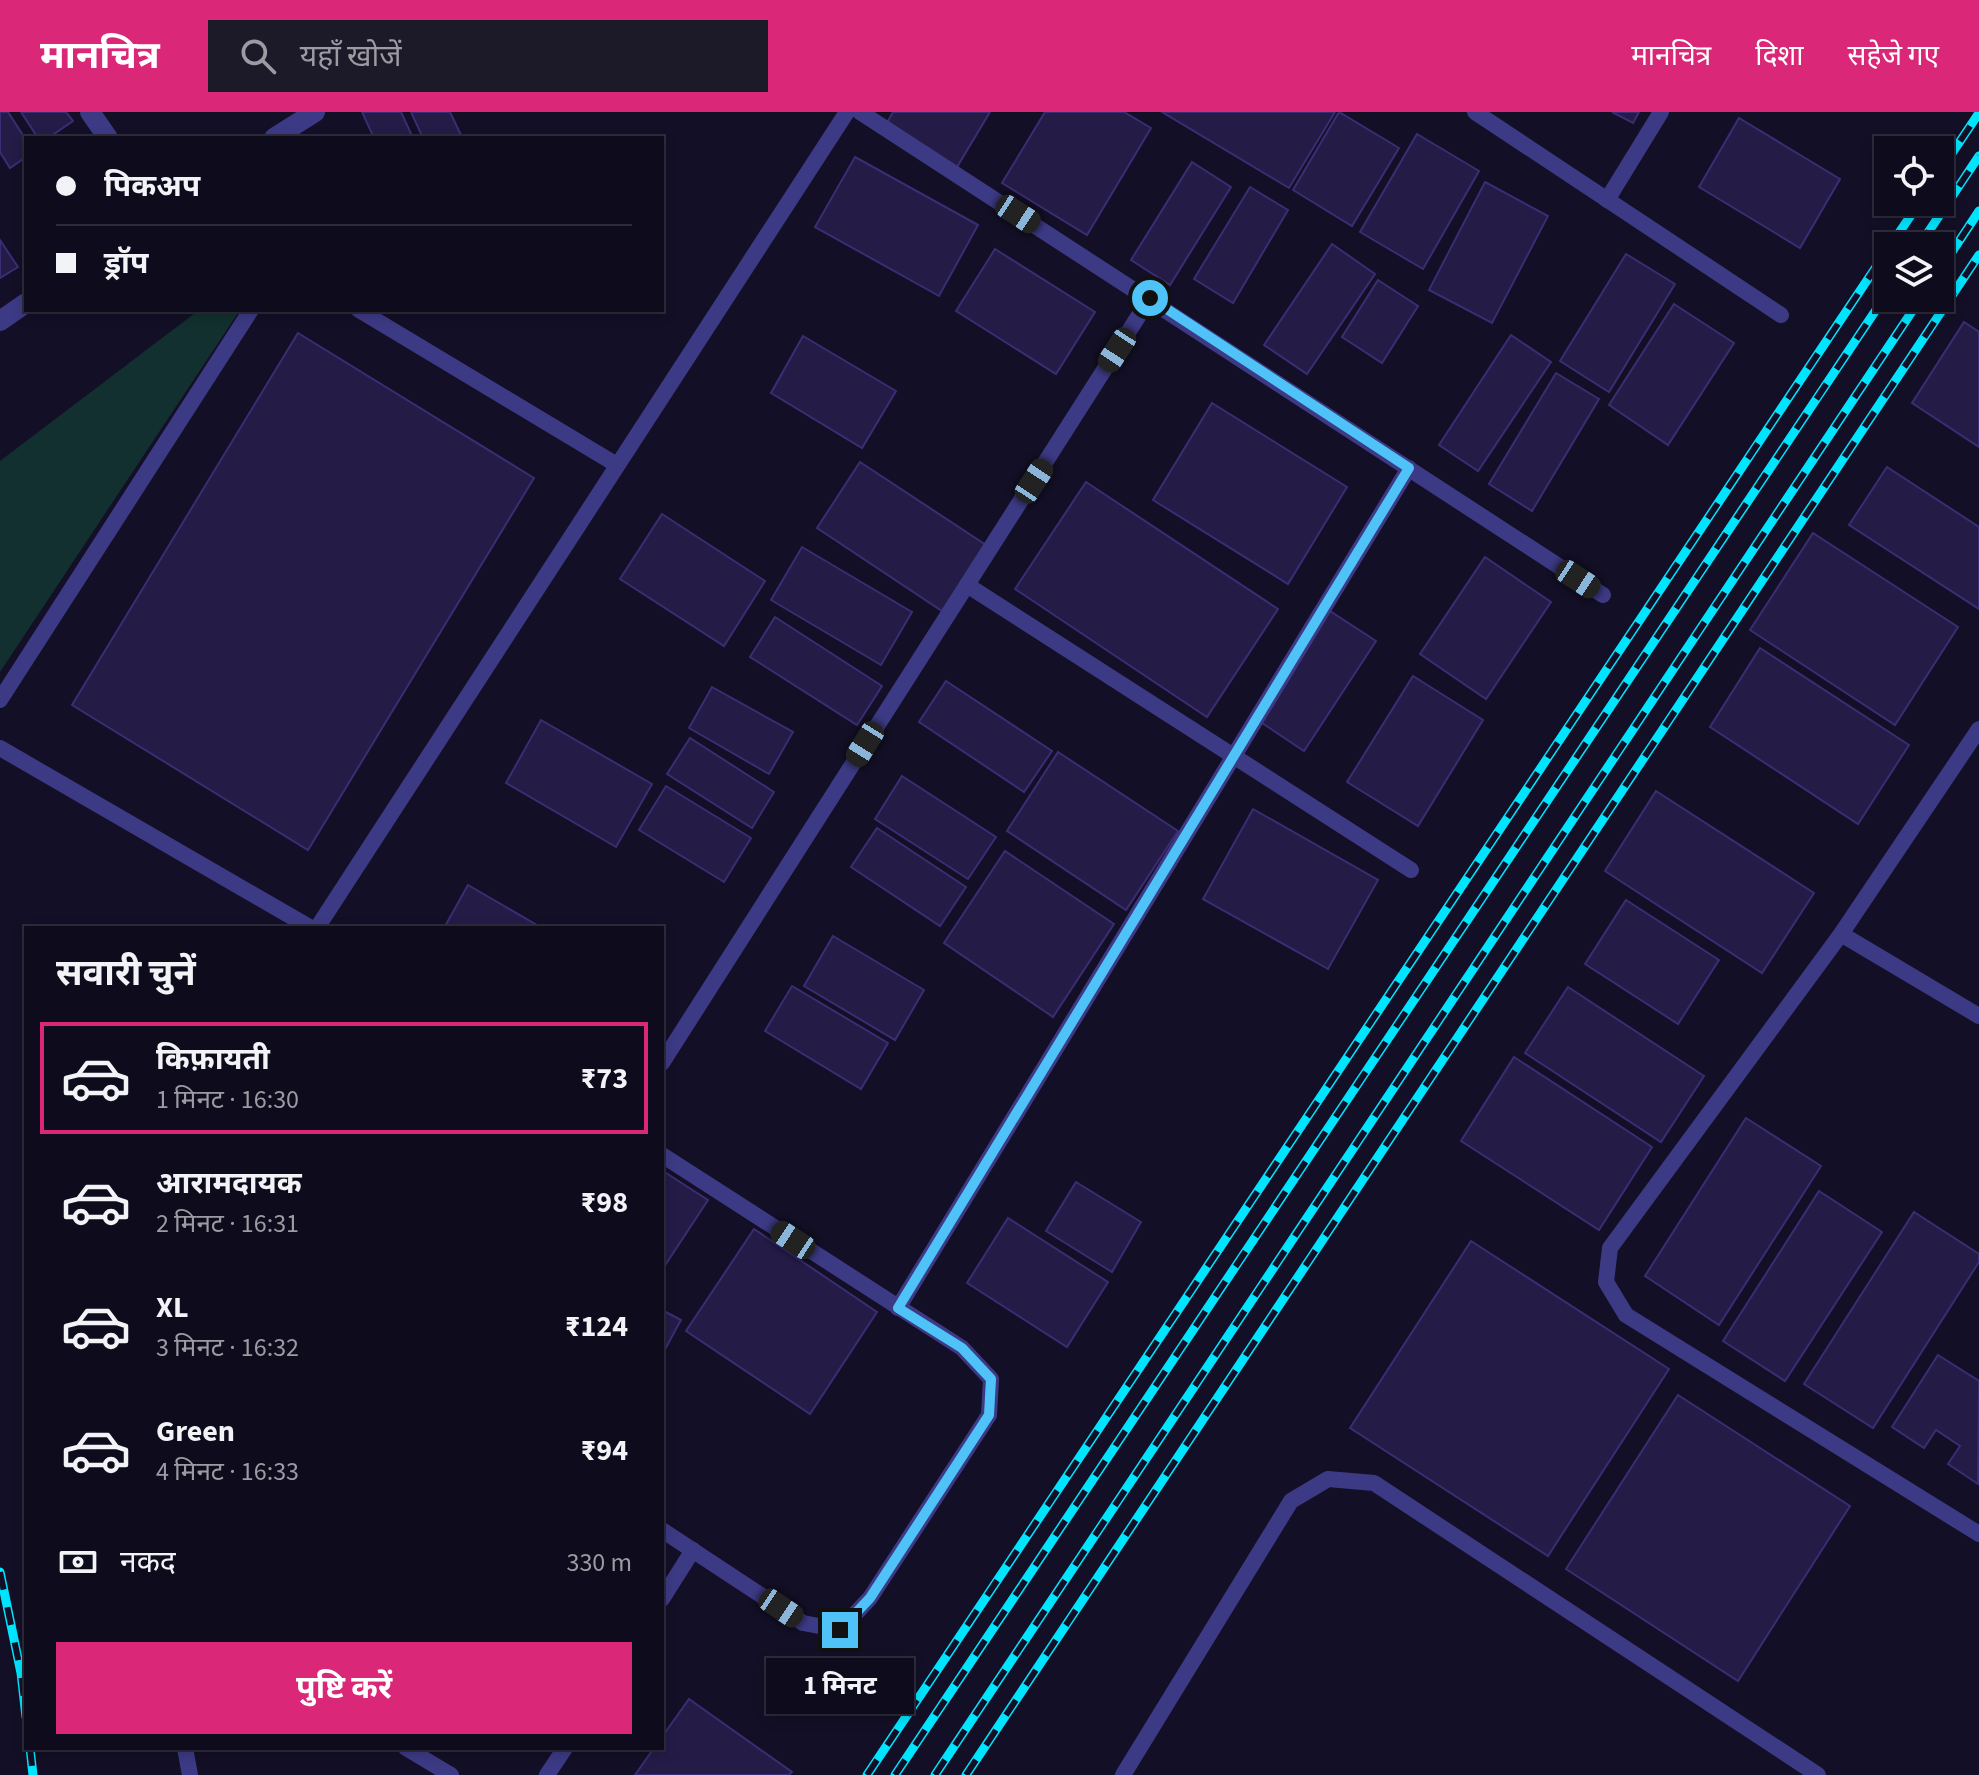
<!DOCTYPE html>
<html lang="hi">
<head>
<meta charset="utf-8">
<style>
	:root { --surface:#0e0b1c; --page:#1c1929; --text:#f1f3f6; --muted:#9b9ba3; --line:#2e2b3b; --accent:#db2777 }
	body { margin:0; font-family:"Source Sans 3","Noto Sans Devanagari",sans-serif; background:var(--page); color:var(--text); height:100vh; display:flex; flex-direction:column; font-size:30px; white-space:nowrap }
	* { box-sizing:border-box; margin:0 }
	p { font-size:26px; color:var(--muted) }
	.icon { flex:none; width:44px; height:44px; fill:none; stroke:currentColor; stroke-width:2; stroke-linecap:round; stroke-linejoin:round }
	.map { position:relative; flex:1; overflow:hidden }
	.details { position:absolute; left:24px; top:814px; width:640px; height:824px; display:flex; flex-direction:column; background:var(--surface); border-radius:0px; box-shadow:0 4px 12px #0003,0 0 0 2px var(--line) }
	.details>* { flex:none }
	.hud { position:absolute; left:24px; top:24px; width:640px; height:176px; border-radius:0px; box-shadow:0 4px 12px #0003,0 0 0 2px var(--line); display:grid; align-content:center; height:176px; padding:0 32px; background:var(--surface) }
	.buttons { position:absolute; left:1874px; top:24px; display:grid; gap:16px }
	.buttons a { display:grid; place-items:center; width:80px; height:80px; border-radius:0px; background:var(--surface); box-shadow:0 4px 12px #0003,0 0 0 2px var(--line); font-size:40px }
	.end { position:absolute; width:36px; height:36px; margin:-18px; border:10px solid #4fc3f7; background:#111; box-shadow:0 0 0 4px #111 }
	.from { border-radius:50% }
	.bubble { position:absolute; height:56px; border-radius:0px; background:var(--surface); box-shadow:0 4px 12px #0003,0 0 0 2px var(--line); font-size:26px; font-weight:700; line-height:56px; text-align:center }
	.car { position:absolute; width:24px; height:48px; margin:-24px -12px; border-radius:10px; box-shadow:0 0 6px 2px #0007; background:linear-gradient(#222 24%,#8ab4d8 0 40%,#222 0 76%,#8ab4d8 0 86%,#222 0) }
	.hud b { display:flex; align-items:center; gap:28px; height:76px; font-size:30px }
	.hud b+b { border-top:2px solid var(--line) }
	.hud i { width:20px; height:20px; background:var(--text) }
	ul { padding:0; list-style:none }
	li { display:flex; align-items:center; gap:24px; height:112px; margin:0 16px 12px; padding:0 16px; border:4px solid transparent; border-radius:0px }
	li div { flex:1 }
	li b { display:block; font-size:30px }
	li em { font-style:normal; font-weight:700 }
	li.selected { border-color:var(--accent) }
	li>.icon { width:72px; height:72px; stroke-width:1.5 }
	h2 { padding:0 32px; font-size:36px; line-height:96px }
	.pay { display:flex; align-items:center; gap:20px; height:88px; padding:0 32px; font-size:30px }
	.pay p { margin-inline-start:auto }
	.primary-button { display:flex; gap:16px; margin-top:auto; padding:16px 32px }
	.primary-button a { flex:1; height:92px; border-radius:0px; background:var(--accent); color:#fff; font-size:32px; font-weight:700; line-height:92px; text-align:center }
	header { display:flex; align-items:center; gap:48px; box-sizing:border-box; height:112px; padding:0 40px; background:var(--accent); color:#fff }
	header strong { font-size:38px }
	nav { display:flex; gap:44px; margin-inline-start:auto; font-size:28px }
	.search { width:560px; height:72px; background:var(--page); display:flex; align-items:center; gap:20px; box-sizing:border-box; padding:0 28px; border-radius:0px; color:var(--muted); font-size:30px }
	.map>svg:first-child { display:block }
	.green { fill:#12302f }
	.building { fill:#241b47; stroke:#3b2d73; stroke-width:2 }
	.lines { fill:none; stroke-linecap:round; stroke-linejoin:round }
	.service { stroke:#3d3a85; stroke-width:16 }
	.minor { stroke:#3d3a85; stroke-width:20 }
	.rail-casing { stroke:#00e5ff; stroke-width:9 }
	.rail { stroke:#130f26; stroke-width:6; stroke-dasharray:18; stroke-linecap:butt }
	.route { stroke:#4fc3f7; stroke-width:10 }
</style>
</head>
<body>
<header>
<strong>मानचित्र</strong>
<div class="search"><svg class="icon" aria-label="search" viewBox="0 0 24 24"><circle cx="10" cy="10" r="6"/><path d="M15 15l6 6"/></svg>यहाँ खोजें</div>
<nav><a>मानचित्र</a><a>दिशा</a><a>सहेजे गए</a></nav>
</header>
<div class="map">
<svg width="1979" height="1663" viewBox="0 0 1979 1663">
	<rect width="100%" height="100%" fill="#130f26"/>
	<path class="green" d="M 199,198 L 240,198 L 0,560 L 0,349 Z"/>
	<g class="building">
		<path d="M 0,0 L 8,0 L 26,28 L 26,45 L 10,56 L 0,40 Z"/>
		<path d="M 21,0 L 66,0 L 73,9 L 48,26 L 38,26 Z"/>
		<path d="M 362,0 L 401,0 L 413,26 L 374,26 Z"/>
		<path d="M 411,0 L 450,0 L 461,23 L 455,26 L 423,26 Z"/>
		<path d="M 893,0 L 990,0 L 957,55 L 887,11 Z"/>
		<path d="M 1045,0 L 1124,0 L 1151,16 L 1087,123 L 1002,71 Z"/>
		<path d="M 1162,0 L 1335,0 L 1289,76 Z"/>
		<path d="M 1339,0 L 1399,36 L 1352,114 L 1293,78 Z"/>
		<path d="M 1612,0 L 1639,0 L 1633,11 Z"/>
		<path d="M 1739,6 L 1840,67 L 1800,136 L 1699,75 Z"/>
		<path d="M 1417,22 L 1479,59 L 1423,157 L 1360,120 Z"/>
		<path d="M 855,45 L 978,113 L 939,184 L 815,115 Z"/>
		<path d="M 1192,50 L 1231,75 L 1170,173 L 1131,148 Z"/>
		<path d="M 1485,70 L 1548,104 L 1492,211 L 1429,178 Z"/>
		<path d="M 1250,75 L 1288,98 L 1233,191 L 1194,167 Z"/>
		<path d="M 0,128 L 18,155 L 0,166 Z"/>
		<path d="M 1332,132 L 1375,162 L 1307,262 L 1264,233 Z"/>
		<path d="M 995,137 L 1095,200 L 1056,262 L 956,199 Z"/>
		<path d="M 1626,142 L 1675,172 L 1609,280 L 1560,249 Z"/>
		<path d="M 1378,168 L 1418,194 L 1382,251 L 1342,225 Z"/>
		<path d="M 1674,192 L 1734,231 L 1668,333 L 1609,293 Z"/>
		<path d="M 1964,210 L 1979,220 L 1979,335 L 1912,291 Z"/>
		<path d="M 298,221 L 534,366 L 308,738 L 72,593 Z"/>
		<path d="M 1511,223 L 1551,250 L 1478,359 L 1439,333 Z"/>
		<path d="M 803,224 L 896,279 L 862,336 L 771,281 Z"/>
		<path d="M 1556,261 L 1599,287 L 1532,399 L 1489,372 Z"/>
		<path d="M 1212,291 L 1347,375 L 1288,472 L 1153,388 Z"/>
		<path d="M 860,350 L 986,433 L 942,499 L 817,416 Z"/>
		<path d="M 1887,355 L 1979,415 L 1979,497 L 1849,413 Z"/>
		<path d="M 1086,370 L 1278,497 L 1207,605 L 1015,477 Z"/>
		<path d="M 662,402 L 765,469 L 724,534 L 620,467 Z"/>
		<path d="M 1813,421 L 1958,515 L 1895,613 L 1750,518 Z"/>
		<path d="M 802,435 L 912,500 L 881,553 L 771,488 Z"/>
		<path d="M 1485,445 L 1551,490 L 1486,587 L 1420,542 Z"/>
		<path d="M 1330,499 L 1376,529 L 1304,639 L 1259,609 Z"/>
		<path d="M 775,505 L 882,574 L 857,613 L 750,545 Z"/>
		<path d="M 1760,536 L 1909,633 L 1858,712 L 1710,615 Z"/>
		<path d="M 1413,564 L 1483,608 L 1418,714 L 1347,670 Z"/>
		<path d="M 946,569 L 1052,639 L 1024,680 L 919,610 Z"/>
		<path d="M 712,575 L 793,620 L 769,662 L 689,616 Z"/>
		<path d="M 541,608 L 652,672 L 616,735 L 506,671 Z"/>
		<path d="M 690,626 L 774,680 L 752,716 L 667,662 Z"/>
		<path d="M 1058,640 L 1178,719 L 1126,798 L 1007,719 Z"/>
		<path d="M 902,664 L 996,725 L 968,767 L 875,707 Z"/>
		<path d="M 666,674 L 751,726 L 724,770 L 639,718 Z"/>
		<path d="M 1656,679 L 1814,781 L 1762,861 L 1605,759 Z"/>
		<path d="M 1253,697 L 1378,768 L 1328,857 L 1203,787 Z"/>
		<path d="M 877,716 L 966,775 L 940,814 L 851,755 Z"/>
		<path d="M 1005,739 L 1114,812 L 1053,905 L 944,831 Z"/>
		<path d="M 468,773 L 542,816 L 444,816 Z"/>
		<path d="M 1626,788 L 1719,848 L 1678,912 L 1585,852 Z"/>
		<path d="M 833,824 L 924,878 L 895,928 L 804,874 Z"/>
		<path d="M 792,874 L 888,931 L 861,977 L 765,919 Z"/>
		<path d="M 1568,875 L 1704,964 L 1661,1030 L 1525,941 Z"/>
		<path d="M 1514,945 L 1652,1035 L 1599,1118 L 1461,1029 Z"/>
		<path d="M 1746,1006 L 1821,1054 L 1719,1213 L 1645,1164 Z"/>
		<path d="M 663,1059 L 708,1088 L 662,1158 L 662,1061 Z"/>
		<path d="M 1076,1070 L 1141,1110 L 1112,1160 L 1046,1119 Z"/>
		<path d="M 1819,1079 L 1882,1120 L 1785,1269 L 1723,1229 Z"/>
		<path d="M 1914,1100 L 1979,1142 L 1979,1150 L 1873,1316 L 1804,1272 Z"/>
		<path d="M 1008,1106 L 1108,1170 L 1067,1235 L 967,1171 Z"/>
		<path d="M 754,1117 L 877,1200 L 810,1302 L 686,1219 Z"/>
		<path d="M 1471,1129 L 1669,1257 L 1548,1444 L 1350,1316 Z"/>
		<path d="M 662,1198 L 681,1208 L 662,1243 Z"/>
		<path d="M 1938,1243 L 1979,1269 L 1978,1372 L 1948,1352 L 1960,1334 L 1936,1318 L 1924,1336 L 1892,1315 Z"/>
		<path d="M 1678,1283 L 1850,1394 L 1738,1569 L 1566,1457 Z"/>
		<path d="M 689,1587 L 792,1660 L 789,1663 L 635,1663 L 654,1636 L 662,1636 L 662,1625 Z"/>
	</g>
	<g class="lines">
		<g class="service">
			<path d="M 860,0 L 1603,483"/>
			<path d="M 1475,0 L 1781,203"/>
			<path d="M 1607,88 L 1661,0"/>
			<path d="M 359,198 L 617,353"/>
			<path d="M 967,473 L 1411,758"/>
			<path d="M 0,588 L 251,198"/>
			<path d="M 1979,617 L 1841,822 L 1610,1136 L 1606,1170 L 1626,1203 L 1979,1422"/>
			<path d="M 0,636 L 311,816"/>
			<path d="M 317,816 L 847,0"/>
			<path d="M 1841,822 L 1979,904"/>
			<path d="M 662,951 L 1150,186"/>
			<path d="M 662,1043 L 962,1236 L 991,1267 L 989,1303 L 870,1486 L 840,1518 L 803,1511 L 662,1418"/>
			<path d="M 898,1196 L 1409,356"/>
			<path d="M 662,1487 L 693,1438"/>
			<path d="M 185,1636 L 190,1663"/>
			<path d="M 406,1636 L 451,1663"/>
			<path d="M 547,1663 L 565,1636"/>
			<path d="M 1123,1663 L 1291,1389 L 1328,1367 L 1374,1371 L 1818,1663"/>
		</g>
		<g class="minor">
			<path d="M 90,0 L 108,26"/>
			<path d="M 274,26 L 315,0"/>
			<path d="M 0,209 L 26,191"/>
		</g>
		<defs>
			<g id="rail">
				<path d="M 1940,59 L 1979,1"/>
				<path d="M 1890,134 L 1920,90"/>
				<path d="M 1919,134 L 1979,44"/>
				<path d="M 1940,158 L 1979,99"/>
				<path d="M 0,1460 L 21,1561 L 26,1605"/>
				<path d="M 30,1636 L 33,1663"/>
				<path d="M 867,1663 L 1888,137"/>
				<path d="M 895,1663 L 1888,180"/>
				<path d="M 935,1663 L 1921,186"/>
				<path d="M 966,1663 L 1979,143"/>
			</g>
		</defs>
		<use href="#rail" class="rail-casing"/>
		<use href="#rail" class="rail"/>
	</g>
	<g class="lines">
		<path class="route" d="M 840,1518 L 870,1486 L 989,1303 L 991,1267 L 962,1236 L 898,1196 L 1409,356 L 1150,186"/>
	</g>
</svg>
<div class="buttons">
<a><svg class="icon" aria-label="locate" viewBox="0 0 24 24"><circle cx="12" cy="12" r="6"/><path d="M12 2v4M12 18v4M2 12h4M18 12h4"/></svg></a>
<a><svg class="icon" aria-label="layers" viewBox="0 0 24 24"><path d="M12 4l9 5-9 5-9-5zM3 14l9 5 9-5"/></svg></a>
</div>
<i class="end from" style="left:1150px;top:186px"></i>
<i class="end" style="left:840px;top:1518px"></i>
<div class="bubble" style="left:766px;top:1546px;width:148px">1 मिनट</div>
<i class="car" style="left:1018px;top:102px;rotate:123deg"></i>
<i class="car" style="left:1117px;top:238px;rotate:213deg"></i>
<i class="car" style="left:1034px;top:369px;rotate:33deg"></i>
<i class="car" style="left:1578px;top:467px;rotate:123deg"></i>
<i class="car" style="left:865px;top:632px;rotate:212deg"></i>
<i class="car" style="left:793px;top:1128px;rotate:303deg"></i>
<i class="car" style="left:781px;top:1496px;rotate:124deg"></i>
<div class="hud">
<b><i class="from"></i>पिकअप</b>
<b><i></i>ड्रॉप</b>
</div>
<section class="details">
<h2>सवारी चुनें</h2>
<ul>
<li class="selected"><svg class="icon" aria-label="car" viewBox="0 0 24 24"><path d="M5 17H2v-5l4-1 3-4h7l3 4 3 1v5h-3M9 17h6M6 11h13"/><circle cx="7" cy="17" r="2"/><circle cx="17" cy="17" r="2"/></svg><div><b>किफ़ायती</b><p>1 मिनट · 16:30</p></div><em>₹73</em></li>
<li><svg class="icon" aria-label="car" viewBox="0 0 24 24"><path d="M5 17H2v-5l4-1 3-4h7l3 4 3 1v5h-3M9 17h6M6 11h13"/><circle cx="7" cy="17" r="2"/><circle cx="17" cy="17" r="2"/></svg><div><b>आरामदायक</b><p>2 मिनट · 16:31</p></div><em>₹98</em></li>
<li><svg class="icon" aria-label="car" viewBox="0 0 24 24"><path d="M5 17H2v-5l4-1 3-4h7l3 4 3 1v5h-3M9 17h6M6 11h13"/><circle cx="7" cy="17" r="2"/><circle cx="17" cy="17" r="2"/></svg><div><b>XL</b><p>3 मिनट · 16:32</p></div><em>₹124</em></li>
<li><svg class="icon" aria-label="car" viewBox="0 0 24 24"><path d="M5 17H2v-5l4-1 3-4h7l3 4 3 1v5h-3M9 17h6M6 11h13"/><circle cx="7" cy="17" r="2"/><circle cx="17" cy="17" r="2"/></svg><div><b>Green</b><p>4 मिनट · 16:33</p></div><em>₹94</em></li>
</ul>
<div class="pay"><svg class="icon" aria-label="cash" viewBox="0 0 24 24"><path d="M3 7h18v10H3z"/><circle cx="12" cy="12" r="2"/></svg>नकद<p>330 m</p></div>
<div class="primary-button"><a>पुष्टि करें</a></div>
</section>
</div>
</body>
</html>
